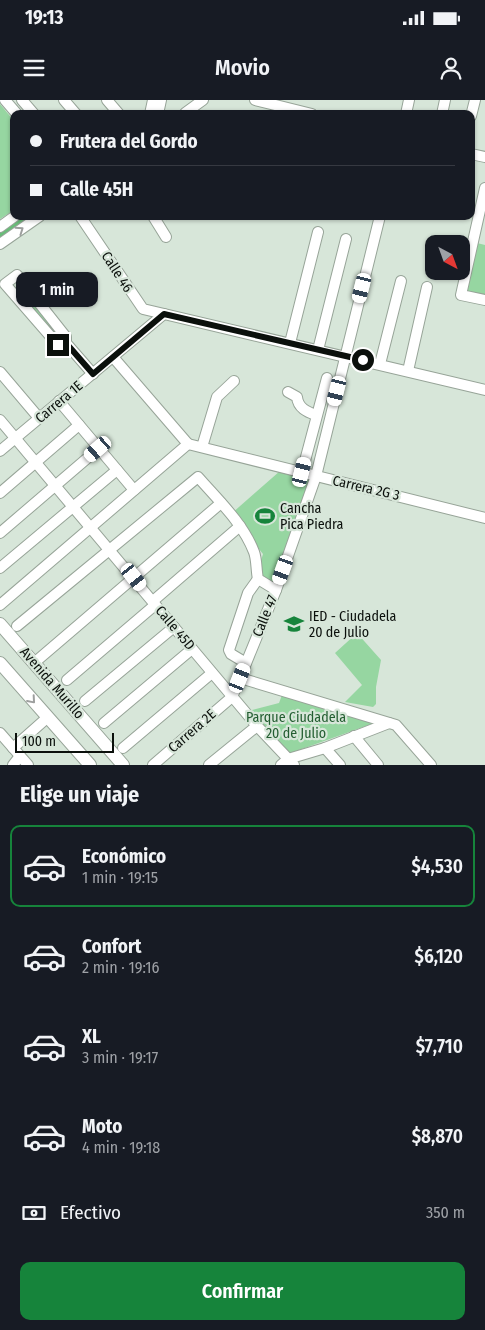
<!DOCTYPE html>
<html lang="es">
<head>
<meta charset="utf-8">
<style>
	:root { --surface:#171b24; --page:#242831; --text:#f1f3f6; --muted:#9ea1a6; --line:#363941; --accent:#16843b }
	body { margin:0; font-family:"Fira Sans Condensed",sans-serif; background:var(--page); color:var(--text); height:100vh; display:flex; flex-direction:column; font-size:19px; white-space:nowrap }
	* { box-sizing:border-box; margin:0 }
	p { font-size:16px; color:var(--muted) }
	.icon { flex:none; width:28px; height:28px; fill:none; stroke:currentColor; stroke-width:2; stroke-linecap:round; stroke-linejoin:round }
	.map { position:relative; height:665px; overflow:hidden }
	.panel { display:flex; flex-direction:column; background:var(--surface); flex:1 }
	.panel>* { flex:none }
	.top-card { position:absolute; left:10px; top:10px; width:465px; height:110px; border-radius:10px; box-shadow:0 1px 4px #0004; display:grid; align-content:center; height:110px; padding:0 20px; background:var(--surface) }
	.needle { width:32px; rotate:139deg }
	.tools { position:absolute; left:425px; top:135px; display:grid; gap:10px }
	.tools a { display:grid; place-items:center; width:45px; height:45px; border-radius:10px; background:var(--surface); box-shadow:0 1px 4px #0004; font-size:25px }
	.scale { position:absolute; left:15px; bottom:12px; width:99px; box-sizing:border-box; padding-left:5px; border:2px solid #0b100c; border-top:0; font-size:14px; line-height:18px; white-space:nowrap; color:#0b100c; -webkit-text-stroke:4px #d7e6d9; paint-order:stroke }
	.end { position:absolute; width:22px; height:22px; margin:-11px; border:6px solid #0b100c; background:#fff; box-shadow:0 0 0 2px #fff }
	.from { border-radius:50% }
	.bubble { position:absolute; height:35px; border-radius:10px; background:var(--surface); box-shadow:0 1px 4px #0004; font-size:16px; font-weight:600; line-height:35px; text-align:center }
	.car { position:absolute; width:15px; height:30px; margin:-15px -8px; border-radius:6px; box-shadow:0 0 4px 1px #0007; background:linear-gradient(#fff 24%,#345 0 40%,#fff 0 76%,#345 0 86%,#fff 0) }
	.top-card b { display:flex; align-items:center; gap:18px; height:48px; font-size:19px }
	.top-card b+b { border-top:1px solid var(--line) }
	.top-card i { width:12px; height:12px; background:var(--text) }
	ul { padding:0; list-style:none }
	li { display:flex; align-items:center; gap:15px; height:82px; margin:0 10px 8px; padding:0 10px; border:2px solid transparent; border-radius:10px }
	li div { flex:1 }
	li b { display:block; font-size:19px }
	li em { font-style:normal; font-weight:600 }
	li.selected { border-color:var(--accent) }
	li>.icon { width:45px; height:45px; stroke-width:1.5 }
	h2 { padding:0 20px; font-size:22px; line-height:60px }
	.pay { display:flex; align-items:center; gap:12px; height:55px; padding:0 20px; font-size:19px }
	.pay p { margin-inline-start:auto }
	.cta { display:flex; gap:10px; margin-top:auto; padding:10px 20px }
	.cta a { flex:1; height:58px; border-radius:10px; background:var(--accent); color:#fff; font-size:20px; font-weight:600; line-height:58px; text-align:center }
	.status { display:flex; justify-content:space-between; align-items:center; height:35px; padding:0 25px; background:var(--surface); direction:ltr }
	.status svg { height:14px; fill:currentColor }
	header { display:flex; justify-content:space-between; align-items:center; height:65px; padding:0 20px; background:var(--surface); font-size:22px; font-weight:600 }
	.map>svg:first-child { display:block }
	.green { fill:#96d6a1 }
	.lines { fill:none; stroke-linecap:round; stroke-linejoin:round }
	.canal { stroke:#68bd78; stroke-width:7 }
	.minor-casing { stroke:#97a498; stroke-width:12 }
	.major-casing { stroke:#97a498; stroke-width:14 }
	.minor { stroke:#fff; stroke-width:10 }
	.major { stroke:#fff; stroke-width:12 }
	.oneway { stroke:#9d9f9e }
	.route { stroke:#0b100c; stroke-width:6 }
	.labels { text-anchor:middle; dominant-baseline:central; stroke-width:4.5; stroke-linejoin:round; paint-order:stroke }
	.street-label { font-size:14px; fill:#0b100c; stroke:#d7e6d9 }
	.poi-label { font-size:14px; fill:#0b100c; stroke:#d7e6d9; text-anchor:start }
	.park-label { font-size:14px; fill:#235e31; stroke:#d7e6d9 }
</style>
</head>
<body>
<div class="status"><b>19:13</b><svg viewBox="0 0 49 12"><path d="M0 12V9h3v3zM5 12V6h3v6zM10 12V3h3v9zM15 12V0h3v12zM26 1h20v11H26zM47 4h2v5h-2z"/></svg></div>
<header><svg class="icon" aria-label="menu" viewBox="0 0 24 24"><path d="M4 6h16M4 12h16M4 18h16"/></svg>Movio<svg class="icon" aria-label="person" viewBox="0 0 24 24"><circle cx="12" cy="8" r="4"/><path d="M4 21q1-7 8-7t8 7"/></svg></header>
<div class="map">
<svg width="485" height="665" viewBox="0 0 485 665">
	<rect width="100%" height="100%" fill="#d7e6d9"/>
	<g class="green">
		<path d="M 0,4 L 14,21 L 14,110 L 0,119 Z"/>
		<path d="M 477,143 L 485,145 L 485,198 L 464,193 Z"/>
		<path d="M 20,184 L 64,238 L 59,243 L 13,189 Z"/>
		<path d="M 280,371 L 313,379 L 274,482 C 264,484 262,477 258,470 L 263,454 L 231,414 Z"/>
		<path d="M 357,533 L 381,560 L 376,587 L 376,604 L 373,607 L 345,602 L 362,585 L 335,553 Z"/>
		<path d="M 282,595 L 377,622 L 288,654 L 248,611 L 279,603 Z"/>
	</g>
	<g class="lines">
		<path class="canal" d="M 0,135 L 27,116"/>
		<defs>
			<g id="minor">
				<path d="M 5,0 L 17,14"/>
				<path d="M 22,0 L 34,14"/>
				<path d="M 64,0 L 76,14"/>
				<path d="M 107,0 L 119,14"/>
				<path d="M 255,0 L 312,14"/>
				<path d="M 185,13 L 203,0"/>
				<path d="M 150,14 L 153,0"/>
				<path d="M 158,14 L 161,0"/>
				<path d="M 406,14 L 409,0"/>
				<path d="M 442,14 L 445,0"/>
				<path d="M 471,16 L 475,0"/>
				<path d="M 471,54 L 485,57"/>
				<path d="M 485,88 L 461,195 L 485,200"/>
				<path d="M 80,116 L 143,209 L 485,290"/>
				<path d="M 153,116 L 166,137"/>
				<path d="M 0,127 L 15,116"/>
				<path d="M 0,144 L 40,116"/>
				<path d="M 17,175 L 66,237 L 66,243 L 58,245 L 5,184 Z"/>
				<path d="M 66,243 L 93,274"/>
				<path d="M 290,243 L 318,132"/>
				<path d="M 318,250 L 346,139"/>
				<path d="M 113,257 L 188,344"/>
				<path d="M 380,264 L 401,181"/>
				<path d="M 408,271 L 427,187"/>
				<path d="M 0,272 L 39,318"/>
				<path d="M 288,292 L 297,297 C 298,308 307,312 316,315"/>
				<path d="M 59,301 L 134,390"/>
				<path d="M 0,320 L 257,626 L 294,665"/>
				<path d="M 188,344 L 485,418"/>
				<path d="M 202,347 L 217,297 L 234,281"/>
				<path d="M 0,351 L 164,214"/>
				<path d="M 302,372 L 327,278"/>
				<path d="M 0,393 L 79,325"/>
				<path d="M 0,433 L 98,349"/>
				<path d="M 0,468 L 117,370"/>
				<path d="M 153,501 L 240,426"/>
				<path d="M 0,505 L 188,344"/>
				<path d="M 17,526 L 198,377 C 218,400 243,423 254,452 C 257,460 256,470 258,479 L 276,490"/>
				<path d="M 34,563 L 221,403"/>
				<path d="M 246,563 L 231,554 L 229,550 L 248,493 L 258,479"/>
				<path d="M 240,578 L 396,625 L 431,665"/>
				<path d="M 67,580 L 155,505"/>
				<path d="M 85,601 L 174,527"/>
				<path d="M 104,623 L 192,549"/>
				<path d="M 0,633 L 28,665"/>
				<path d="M 354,636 L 378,665"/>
				<path d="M 13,648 L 48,617"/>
				<path d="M 123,648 L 212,573"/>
				<path d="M 325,648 L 340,665"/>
				<path d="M 13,665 L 20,656"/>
				<path d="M 153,665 L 232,597 L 240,578 L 276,490 L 316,376 L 380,116"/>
				<path d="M 209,665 L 257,626"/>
				<path d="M 281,665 L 288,659 L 325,648 L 389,623"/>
			</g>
			<g id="major">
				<path d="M 0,524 L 123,665"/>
				<path d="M 0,563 L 90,665"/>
			</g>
		</defs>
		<use href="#minor" class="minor-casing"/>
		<use href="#major" class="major-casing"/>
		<use href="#minor" class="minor"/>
		<use href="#major" class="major"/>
	</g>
	<defs><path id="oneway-chevron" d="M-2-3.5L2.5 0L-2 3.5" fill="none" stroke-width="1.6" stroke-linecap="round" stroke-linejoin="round" transform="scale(1.25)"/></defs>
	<g class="oneway">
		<use href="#oneway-chevron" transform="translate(20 130) rotate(-35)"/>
		<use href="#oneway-chevron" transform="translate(32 600) rotate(49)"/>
	</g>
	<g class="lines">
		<path class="route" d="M 58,245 L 66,243 L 93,274 L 164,214 L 363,260"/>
	</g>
	<defs>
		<symbol id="stadium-bare" viewBox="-9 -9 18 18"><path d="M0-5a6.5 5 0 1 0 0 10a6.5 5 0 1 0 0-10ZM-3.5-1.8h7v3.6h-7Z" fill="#16843b" stroke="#d7e6d9" stroke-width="2.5" paint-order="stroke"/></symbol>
		<symbol id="school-bare" viewBox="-9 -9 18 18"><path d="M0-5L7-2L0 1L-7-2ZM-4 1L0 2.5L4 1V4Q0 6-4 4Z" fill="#16843b" stroke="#d7e6d9" stroke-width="2.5" paint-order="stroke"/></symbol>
	</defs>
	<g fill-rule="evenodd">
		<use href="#stadium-bare" x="251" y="402" width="28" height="28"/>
		<use href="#school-bare" x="280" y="510" width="28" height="28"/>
	</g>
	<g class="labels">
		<g class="street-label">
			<text transform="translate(117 172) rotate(57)">Calle 46</text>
			<text transform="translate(59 302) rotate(-40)">Carrera 1E</text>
			<text transform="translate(366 388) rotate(13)">Carrera 2G 3</text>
			<text transform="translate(265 516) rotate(-68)">Calle 47</text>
			<text transform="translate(175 528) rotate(50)">Calle 45D</text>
			<text transform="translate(52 583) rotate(49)">Avenida Murillo</text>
			<text transform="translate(192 631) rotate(-41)">Carrera 2E</text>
		</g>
		<g class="poi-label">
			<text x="280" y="408">Cancha<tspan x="280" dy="16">Pica Piedra</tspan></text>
			<text x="309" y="516">IED - Ciudadela<tspan x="309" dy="16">20 de Julio</tspan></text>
		</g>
		<g class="park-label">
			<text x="296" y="617">Parque Ciudadela<tspan x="296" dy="16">20 de Julio</tspan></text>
		</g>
	</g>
</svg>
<div class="tools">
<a><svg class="needle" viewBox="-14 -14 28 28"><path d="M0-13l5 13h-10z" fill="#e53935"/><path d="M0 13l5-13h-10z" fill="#9ea1a6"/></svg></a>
</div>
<div class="scale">100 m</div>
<i class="end from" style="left:363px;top:260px"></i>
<i class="end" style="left:58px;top:245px"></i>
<div class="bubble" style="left:16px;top:172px;width:82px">1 min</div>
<i class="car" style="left:362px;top:188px;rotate:194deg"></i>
<i class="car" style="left:337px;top:291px;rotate:194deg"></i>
<i class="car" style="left:98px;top:349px;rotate:229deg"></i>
<i class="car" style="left:302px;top:372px;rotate:14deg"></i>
<i class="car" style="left:283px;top:470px;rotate:200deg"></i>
<i class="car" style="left:134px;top:477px;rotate:141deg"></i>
<i class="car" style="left:240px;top:578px;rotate:22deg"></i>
<div class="top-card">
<b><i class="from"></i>Frutera del Gordo</b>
<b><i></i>Calle 45H</b>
</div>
</div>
<section class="panel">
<h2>Elige un viaje</h2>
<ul>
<li class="selected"><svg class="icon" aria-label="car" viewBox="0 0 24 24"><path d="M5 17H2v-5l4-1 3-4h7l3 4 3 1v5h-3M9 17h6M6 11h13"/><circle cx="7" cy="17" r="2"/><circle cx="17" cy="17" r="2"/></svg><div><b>Económico</b><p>1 min · 19:15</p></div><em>$4,530</em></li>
<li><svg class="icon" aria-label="car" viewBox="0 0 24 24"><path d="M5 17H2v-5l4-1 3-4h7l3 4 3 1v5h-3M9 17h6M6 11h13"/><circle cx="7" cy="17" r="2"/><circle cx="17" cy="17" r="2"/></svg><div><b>Confort</b><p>2 min · 19:16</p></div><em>$6,120</em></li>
<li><svg class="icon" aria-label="car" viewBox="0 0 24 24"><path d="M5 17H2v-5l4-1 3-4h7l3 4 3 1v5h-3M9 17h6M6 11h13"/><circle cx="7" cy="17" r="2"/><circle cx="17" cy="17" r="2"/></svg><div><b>XL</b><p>3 min · 19:17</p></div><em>$7,710</em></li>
<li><svg class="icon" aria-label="car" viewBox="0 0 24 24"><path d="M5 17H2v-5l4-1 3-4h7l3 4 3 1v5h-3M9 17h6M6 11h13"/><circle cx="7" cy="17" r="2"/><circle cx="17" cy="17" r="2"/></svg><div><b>Moto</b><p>4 min · 19:18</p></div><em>$8,870</em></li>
</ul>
<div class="pay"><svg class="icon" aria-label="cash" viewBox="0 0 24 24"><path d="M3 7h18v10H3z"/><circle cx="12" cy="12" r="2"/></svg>Efectivo<p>350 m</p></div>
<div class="cta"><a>Confirmar</a></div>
</section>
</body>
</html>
